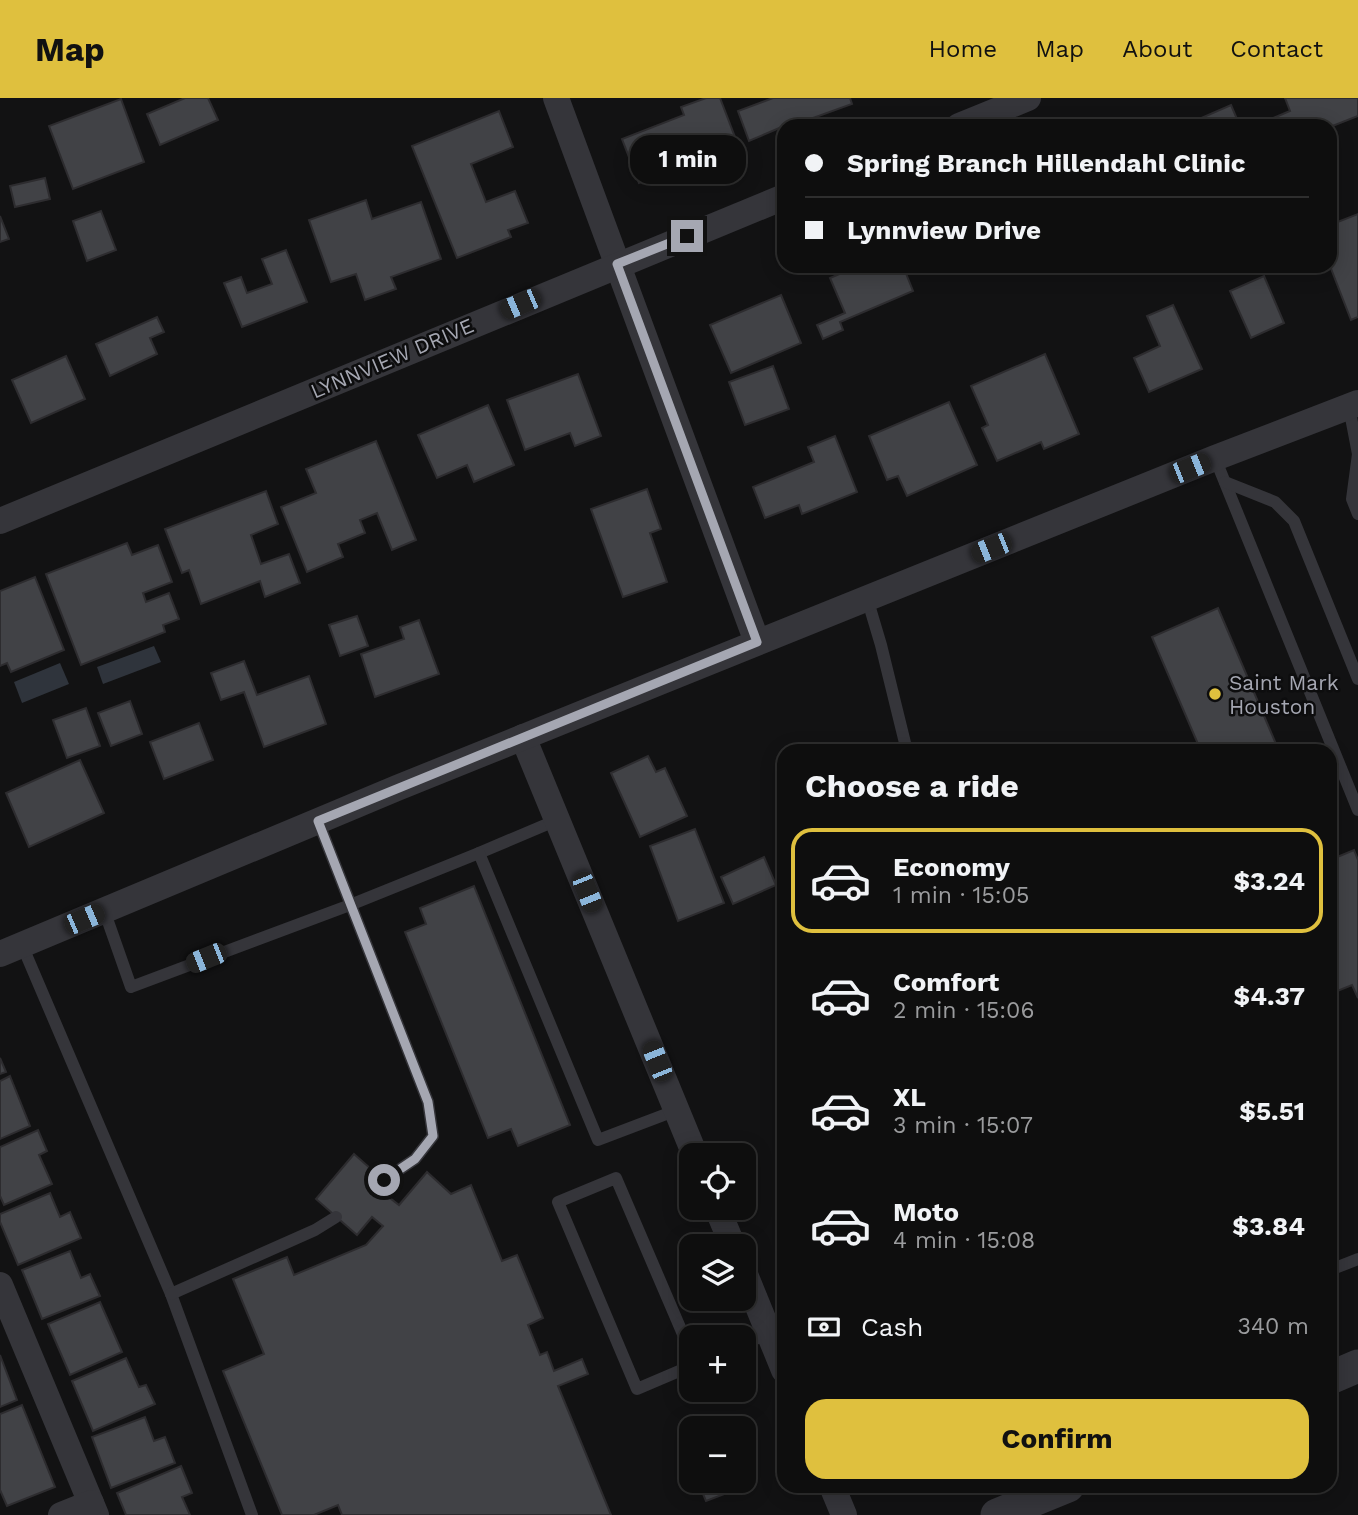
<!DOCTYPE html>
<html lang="en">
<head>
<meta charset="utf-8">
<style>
	:root { --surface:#0e0e0e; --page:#171717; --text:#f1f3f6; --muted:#9b9c9e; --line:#2e2e2e; --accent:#dfc03e }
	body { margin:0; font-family:"Work Sans",sans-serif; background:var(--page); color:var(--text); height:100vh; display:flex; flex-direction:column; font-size:26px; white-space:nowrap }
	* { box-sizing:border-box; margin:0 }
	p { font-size:23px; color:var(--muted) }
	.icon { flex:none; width:38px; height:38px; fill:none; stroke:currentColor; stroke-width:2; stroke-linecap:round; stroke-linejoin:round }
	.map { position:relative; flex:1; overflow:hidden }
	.side { position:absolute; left:777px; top:646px; width:560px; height:749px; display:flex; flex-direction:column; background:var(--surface); border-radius:21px; box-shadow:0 4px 18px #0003,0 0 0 2px var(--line) }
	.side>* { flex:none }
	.top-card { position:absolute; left:777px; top:21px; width:560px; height:154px; border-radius:21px; box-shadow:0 4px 18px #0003,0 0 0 2px var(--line); display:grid; align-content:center; height:154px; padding:0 28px; background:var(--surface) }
	.fabs { position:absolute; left:679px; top:1045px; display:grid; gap:14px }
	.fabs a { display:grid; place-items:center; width:77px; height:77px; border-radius:14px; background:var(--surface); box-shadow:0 4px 18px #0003,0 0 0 2px var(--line); font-size:35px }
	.end { position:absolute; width:32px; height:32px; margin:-16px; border:9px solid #a5a7b2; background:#111; box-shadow:0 0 0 4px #111 }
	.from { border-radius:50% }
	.bubble { position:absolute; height:49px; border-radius:21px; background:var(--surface); box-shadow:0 4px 18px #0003,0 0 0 2px var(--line); font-size:23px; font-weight:700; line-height:49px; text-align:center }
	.car { position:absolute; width:21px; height:42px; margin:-21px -10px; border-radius:9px; box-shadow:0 0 5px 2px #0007; background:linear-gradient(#222 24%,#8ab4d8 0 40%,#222 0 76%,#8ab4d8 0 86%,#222 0) }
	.top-card b { display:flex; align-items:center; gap:24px; height:66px; font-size:26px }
	.top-card b+b { border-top:2px solid var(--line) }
	.top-card i { width:18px; height:18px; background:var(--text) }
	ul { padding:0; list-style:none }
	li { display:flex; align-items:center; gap:21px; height:105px; margin:0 14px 10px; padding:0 14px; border:4px solid transparent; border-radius:21px }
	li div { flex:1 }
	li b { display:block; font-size:26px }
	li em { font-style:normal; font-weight:700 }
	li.on { border-color:var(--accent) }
	li>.icon { width:63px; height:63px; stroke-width:1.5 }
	h2 { padding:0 28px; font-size:32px; line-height:84px }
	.pay { display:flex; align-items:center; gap:18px; height:77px; padding:0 28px; font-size:26px }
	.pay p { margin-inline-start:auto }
	.primary-button { display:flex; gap:14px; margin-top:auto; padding:14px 28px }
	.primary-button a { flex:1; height:80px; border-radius:21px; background:var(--accent); color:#111; font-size:28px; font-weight:700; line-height:80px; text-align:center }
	header { display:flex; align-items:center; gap:42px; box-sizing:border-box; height:98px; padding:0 35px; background:var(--accent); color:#111 }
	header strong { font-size:33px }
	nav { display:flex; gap:38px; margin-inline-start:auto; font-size:24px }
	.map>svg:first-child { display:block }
	.water { fill:#2f343c }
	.building { fill:#414246; stroke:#2d2c2f; stroke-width:2 }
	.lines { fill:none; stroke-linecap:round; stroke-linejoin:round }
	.service { stroke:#35353a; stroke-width:12 }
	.minor { stroke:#35353a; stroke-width:26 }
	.tertiary { stroke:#35353a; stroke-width:33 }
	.route { stroke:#a5a7b2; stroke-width:9 }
	.poi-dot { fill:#dfc03e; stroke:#0d0d0e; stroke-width:2.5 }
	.labels { text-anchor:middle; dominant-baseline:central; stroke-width:5; stroke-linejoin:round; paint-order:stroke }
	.street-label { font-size:21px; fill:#a5a7b2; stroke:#0d0d0e }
	.poi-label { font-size:21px; fill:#a5a7b2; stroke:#0d0d0e; text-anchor:start }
</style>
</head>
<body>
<header>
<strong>Map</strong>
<nav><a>Home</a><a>Map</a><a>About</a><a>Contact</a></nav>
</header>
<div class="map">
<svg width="1358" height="1417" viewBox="0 0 1358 1417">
	<rect width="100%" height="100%" fill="#121213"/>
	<g class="water">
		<path d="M 154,548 L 161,564 L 103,586 L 97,569 Z"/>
		<path d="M 60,565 L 69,586 L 22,605 L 14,584 Z"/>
	</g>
	<g class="building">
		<path d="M 185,0 L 208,0 L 218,22 L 160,47 L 147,16 Z"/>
		<path d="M 706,0 L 720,0 L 738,47 L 639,85 L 622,41 L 684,17 L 681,9 Z"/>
		<path d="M 773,0 L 850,0 L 852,6 L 802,24 L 784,28 L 749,43 L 738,13 Z"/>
		<path d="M 1285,0 L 1358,0 L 1358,18 L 1330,29 L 1268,28 L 1266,23 L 1290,13 Z"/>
		<path d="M 121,1 L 144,64 L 73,91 L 49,28 Z"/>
		<path d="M 1231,7 L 1240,28 L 1183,28 Z"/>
		<path d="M 499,13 L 513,49 L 471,66 L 486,104 L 515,93 L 528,125 L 508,132 L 511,139 L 457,160 L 412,48 Z"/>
		<path d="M 45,80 L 50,101 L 15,109 L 10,88 Z"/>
		<path d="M 366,102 L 372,121 L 421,104 L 441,161 L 391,179 L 396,191 L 365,202 L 356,176 L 331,184 L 309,122 Z"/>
		<path d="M 101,113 L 116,152 L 87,163 L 73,123 Z"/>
		<path d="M 1358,116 L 1358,219 L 1351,222 L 1330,168 L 1330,127 Z"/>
		<path d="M 0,118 L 9,141 L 0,144 Z"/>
		<path d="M 286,152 L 307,204 L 242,229 L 224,185 L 241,179 L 247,195 L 272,186 L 262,161 Z"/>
		<path d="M 858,168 L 903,168 L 913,193 L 840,224 L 843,232 L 823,241 L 817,227 L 845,215 L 830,180 Z"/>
		<path d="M 1264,178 L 1284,225 L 1251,240 L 1230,193 Z"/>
		<path d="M 781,197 L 801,245 L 731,275 L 710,227 Z"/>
		<path d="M 1173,207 L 1202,271 L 1149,294 L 1134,260 L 1160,248 L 1147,218 Z"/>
		<path d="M 157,219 L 164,234 L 150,240 L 157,256 L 110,278 L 96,246 Z"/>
		<path d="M 1045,256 L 1079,336 L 1044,351 L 1041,344 L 997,363 L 982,330 L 988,327 L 971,288 Z"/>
		<path d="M 66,258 L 85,301 L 31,325 L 12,282 Z"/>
		<path d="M 773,268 L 789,311 L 745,327 L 729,284 Z"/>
		<path d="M 578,276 L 601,338 L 575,348 L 570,335 L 525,352 L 507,302 Z"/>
		<path d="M 949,304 L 977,367 L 907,398 L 898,378 L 887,382 L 869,338 Z"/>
		<path d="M 488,307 L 514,367 L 474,384 L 467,367 L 437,380 L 418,337 Z"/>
		<path d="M 835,338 L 857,394 L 802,416 L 799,407 L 765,420 L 753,389 L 814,364 L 808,349 Z"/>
		<path d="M 376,343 L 416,442 L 392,452 L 377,415 L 360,422 L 365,435 L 338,446 L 343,459 L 307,474 L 281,409 L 316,395 L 306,371 Z"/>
		<path d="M 647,391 L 661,431 L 650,435 L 667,484 L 623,499 L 591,411 Z"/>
		<path d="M 266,393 L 278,426 L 251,437 L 261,466 L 289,456 L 300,485 L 265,499 L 260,483 L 201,506 L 189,472 L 182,475 L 165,431 Z"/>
		<path d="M 127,445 L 132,457 L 158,447 L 172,484 L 143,495 L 146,504 L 169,495 L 179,521 L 163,527 L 165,534 L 81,567 L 46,476 Z"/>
		<path d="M 35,479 L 64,552 L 11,574 L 7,565 L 0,568 L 0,493 Z"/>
		<path d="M 1218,510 L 1279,653 L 1201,653 L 1152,539 Z"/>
		<path d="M 357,518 L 368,548 L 340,558 L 329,527 Z"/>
		<path d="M 419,522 L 439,576 L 375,599 L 361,556 L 404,541 L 400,529 Z"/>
		<path d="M 244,563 L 257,597 L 309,578 L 326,626 L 264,649 L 244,594 L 221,602 L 211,575 Z"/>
		<path d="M 130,603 L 142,636 L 111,648 L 98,615 Z"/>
		<path d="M 86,610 L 100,648 L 67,660 L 53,622 Z"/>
		<path d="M 199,625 L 213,662 L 164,681 L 150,644 Z"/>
		<path d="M 1106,646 L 1108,653 L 1091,653 Z"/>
		<path d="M 648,658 L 656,674 L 665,670 L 687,718 L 640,739 L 611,675 Z"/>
		<path d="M 80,662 L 104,715 L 29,749 L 6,695 Z"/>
		<path d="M 695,731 L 724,805 L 678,823 L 650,748 Z"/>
		<path d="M 1354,752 L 1358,762 L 1358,900 L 1352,887 L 1330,896 L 1330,762 Z"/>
		<path d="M 764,759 L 776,787 L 733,806 L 721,779 Z"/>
		<path d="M 474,788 L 570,1027 L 518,1048 L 511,1031 L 488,1040 L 405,834 L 426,826 L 420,810 Z"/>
		<path d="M 0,960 L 6,974 L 0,976 Z"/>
		<path d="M 10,978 L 30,1028 L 0,1041 L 0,983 Z"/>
		<path d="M 38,1032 L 47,1053 L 39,1057 L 52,1086 L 4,1107 L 0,1098 L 0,1049 Z"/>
		<path d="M 354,1056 L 396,1093 L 390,1100 L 399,1107 L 427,1074 L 451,1096 L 471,1087 L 502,1163 L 517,1157 L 543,1220 L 528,1227 L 540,1257 L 547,1254 L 554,1273 L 582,1261 L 588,1276 L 558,1288 L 611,1417 L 342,1417 L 338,1407 L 314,1417 L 282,1417 L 223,1273 L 264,1256 L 233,1181 L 287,1159 L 294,1177 L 366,1147 L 383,1128 L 372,1119 L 357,1137 L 316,1101 Z"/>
		<path d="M 50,1095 L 60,1119 L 70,1114 L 81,1140 L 18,1167 L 0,1124 L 0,1116 Z"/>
		<path d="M 784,1096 L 784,1116 L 777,1099 Z"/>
		<path d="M 70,1153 L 81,1180 L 90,1176 L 100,1198 L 42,1221 L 22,1172 Z"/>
		<path d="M 100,1204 L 122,1254 L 70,1277 L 48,1226 Z"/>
		<path d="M 0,1257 L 17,1302 L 0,1309 Z"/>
		<path d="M 126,1260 L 139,1289 L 146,1287 L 155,1306 L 93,1333 L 72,1283 Z"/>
		<path d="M 22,1307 L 55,1389 L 7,1408 L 0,1392 L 0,1316 Z"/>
		<path d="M 145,1319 L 154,1343 L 165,1339 L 175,1365 L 111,1390 L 92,1339 Z"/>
		<path d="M 691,1339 L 691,1367 L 682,1342 Z"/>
		<path d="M 181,1368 L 192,1395 L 182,1399 L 190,1417 L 126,1417 L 117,1395 Z"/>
		<path d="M 744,1368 L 751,1386 L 706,1403 L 697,1382 L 744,1382 Z"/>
	</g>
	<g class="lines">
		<g class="service">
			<path d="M 1349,309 L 1358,356 L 1352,401 L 1358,416"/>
			<path d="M 1215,360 L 1358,712"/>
			<path d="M 1225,384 L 1275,404 L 1294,423 L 1358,581"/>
			<path d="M 867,500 L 881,547 L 907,653"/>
			<path d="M 318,723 L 428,1004 L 433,1038 L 415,1061 L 384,1082"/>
			<path d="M 479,755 L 557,722"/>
			<path d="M 104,812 L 131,889 L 350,807 L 479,755 L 598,1042 L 677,1012"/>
			<path d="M 22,847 L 171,1196 L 252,1417"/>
			<path d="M 1330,1172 L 1358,1161"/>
			<path d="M 171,1196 L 315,1132 L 336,1119"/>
			<path d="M 744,1246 L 769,1235"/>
			<path d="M 691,1255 L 616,1080 L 558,1104 L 637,1291 L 691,1268"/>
		</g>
		<g class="minor">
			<path d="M 556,0 L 757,544"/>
			<path d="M 959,28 L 1028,0"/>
			<path d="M 0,423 L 784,99"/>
			<path d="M 523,639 L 695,1057"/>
			<path d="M 0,856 L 397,690 L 1215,360 L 1358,305"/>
			<path d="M 717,1110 L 733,1148"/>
			<path d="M 744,1174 L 784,1272"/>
			<path d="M 0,1187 L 96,1417"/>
			<path d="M 832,1388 L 844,1417"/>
			<path d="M 61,1417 L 91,1405"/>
		</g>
		<g class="tertiary">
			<path d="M 1330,1280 L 1358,1268"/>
			<path d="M 997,1417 L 1068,1388"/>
		</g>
	</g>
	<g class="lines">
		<path class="route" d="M 384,1082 L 415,1061 L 433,1038 L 428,1004 L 318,723 L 757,544 L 617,166 L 687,138"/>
	</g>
	<circle class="poi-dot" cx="1215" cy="596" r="7"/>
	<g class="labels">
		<g class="street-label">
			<text transform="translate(392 260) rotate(-23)">LYNNVIEW DRIVE</text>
		</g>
		<g class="poi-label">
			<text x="1229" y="584">Saint Mark<tspan x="1229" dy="24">Houston</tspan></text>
		</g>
	</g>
</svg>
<div class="fabs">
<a><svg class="icon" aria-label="locate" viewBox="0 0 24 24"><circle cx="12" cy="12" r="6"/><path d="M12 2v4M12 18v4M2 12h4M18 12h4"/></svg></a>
<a><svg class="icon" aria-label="layers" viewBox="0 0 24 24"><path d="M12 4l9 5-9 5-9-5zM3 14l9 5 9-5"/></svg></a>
<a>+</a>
<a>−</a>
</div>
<i class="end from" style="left:384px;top:1082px"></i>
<i class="end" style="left:687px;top:138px"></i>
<div class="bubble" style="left:630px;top:37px;width:116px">1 min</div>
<i class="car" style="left:520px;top:206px;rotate:247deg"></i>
<i class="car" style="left:1190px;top:370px;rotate:68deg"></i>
<i class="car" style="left:991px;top:450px;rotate:248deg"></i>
<i class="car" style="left:587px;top:794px;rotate:158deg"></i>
<i class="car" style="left:84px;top:821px;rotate:67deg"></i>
<i class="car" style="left:206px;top:860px;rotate:248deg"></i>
<i class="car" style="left:657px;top:963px;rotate:338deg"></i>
<div class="top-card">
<b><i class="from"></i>Spring Branch Hillendahl Clinic</b>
<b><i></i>Lynnview Drive</b>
</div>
<section class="side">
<h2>Choose a ride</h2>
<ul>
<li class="on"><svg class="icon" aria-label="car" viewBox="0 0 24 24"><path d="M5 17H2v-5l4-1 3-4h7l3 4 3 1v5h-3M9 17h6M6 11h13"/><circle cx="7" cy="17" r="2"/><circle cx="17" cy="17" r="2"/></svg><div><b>Economy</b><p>1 min · 15:05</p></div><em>$3.24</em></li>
<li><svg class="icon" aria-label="car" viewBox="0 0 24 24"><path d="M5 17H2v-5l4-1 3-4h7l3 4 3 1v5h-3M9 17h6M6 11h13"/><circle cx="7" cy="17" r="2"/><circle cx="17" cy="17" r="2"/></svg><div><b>Comfort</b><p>2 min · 15:06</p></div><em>$4.37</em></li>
<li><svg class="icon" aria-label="car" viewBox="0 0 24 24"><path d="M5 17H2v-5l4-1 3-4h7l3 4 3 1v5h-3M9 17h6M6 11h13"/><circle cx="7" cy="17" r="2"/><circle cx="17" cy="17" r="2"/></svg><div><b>XL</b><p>3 min · 15:07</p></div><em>$5.51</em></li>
<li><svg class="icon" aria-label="car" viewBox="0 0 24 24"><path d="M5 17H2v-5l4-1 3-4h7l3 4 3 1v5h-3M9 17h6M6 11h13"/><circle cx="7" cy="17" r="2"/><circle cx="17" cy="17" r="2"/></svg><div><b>Moto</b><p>4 min · 15:08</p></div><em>$3.84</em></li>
</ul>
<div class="pay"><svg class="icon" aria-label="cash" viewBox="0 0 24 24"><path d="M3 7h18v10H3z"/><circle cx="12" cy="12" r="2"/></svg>Cash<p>340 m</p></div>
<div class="primary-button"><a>Confirm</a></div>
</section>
</div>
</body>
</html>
